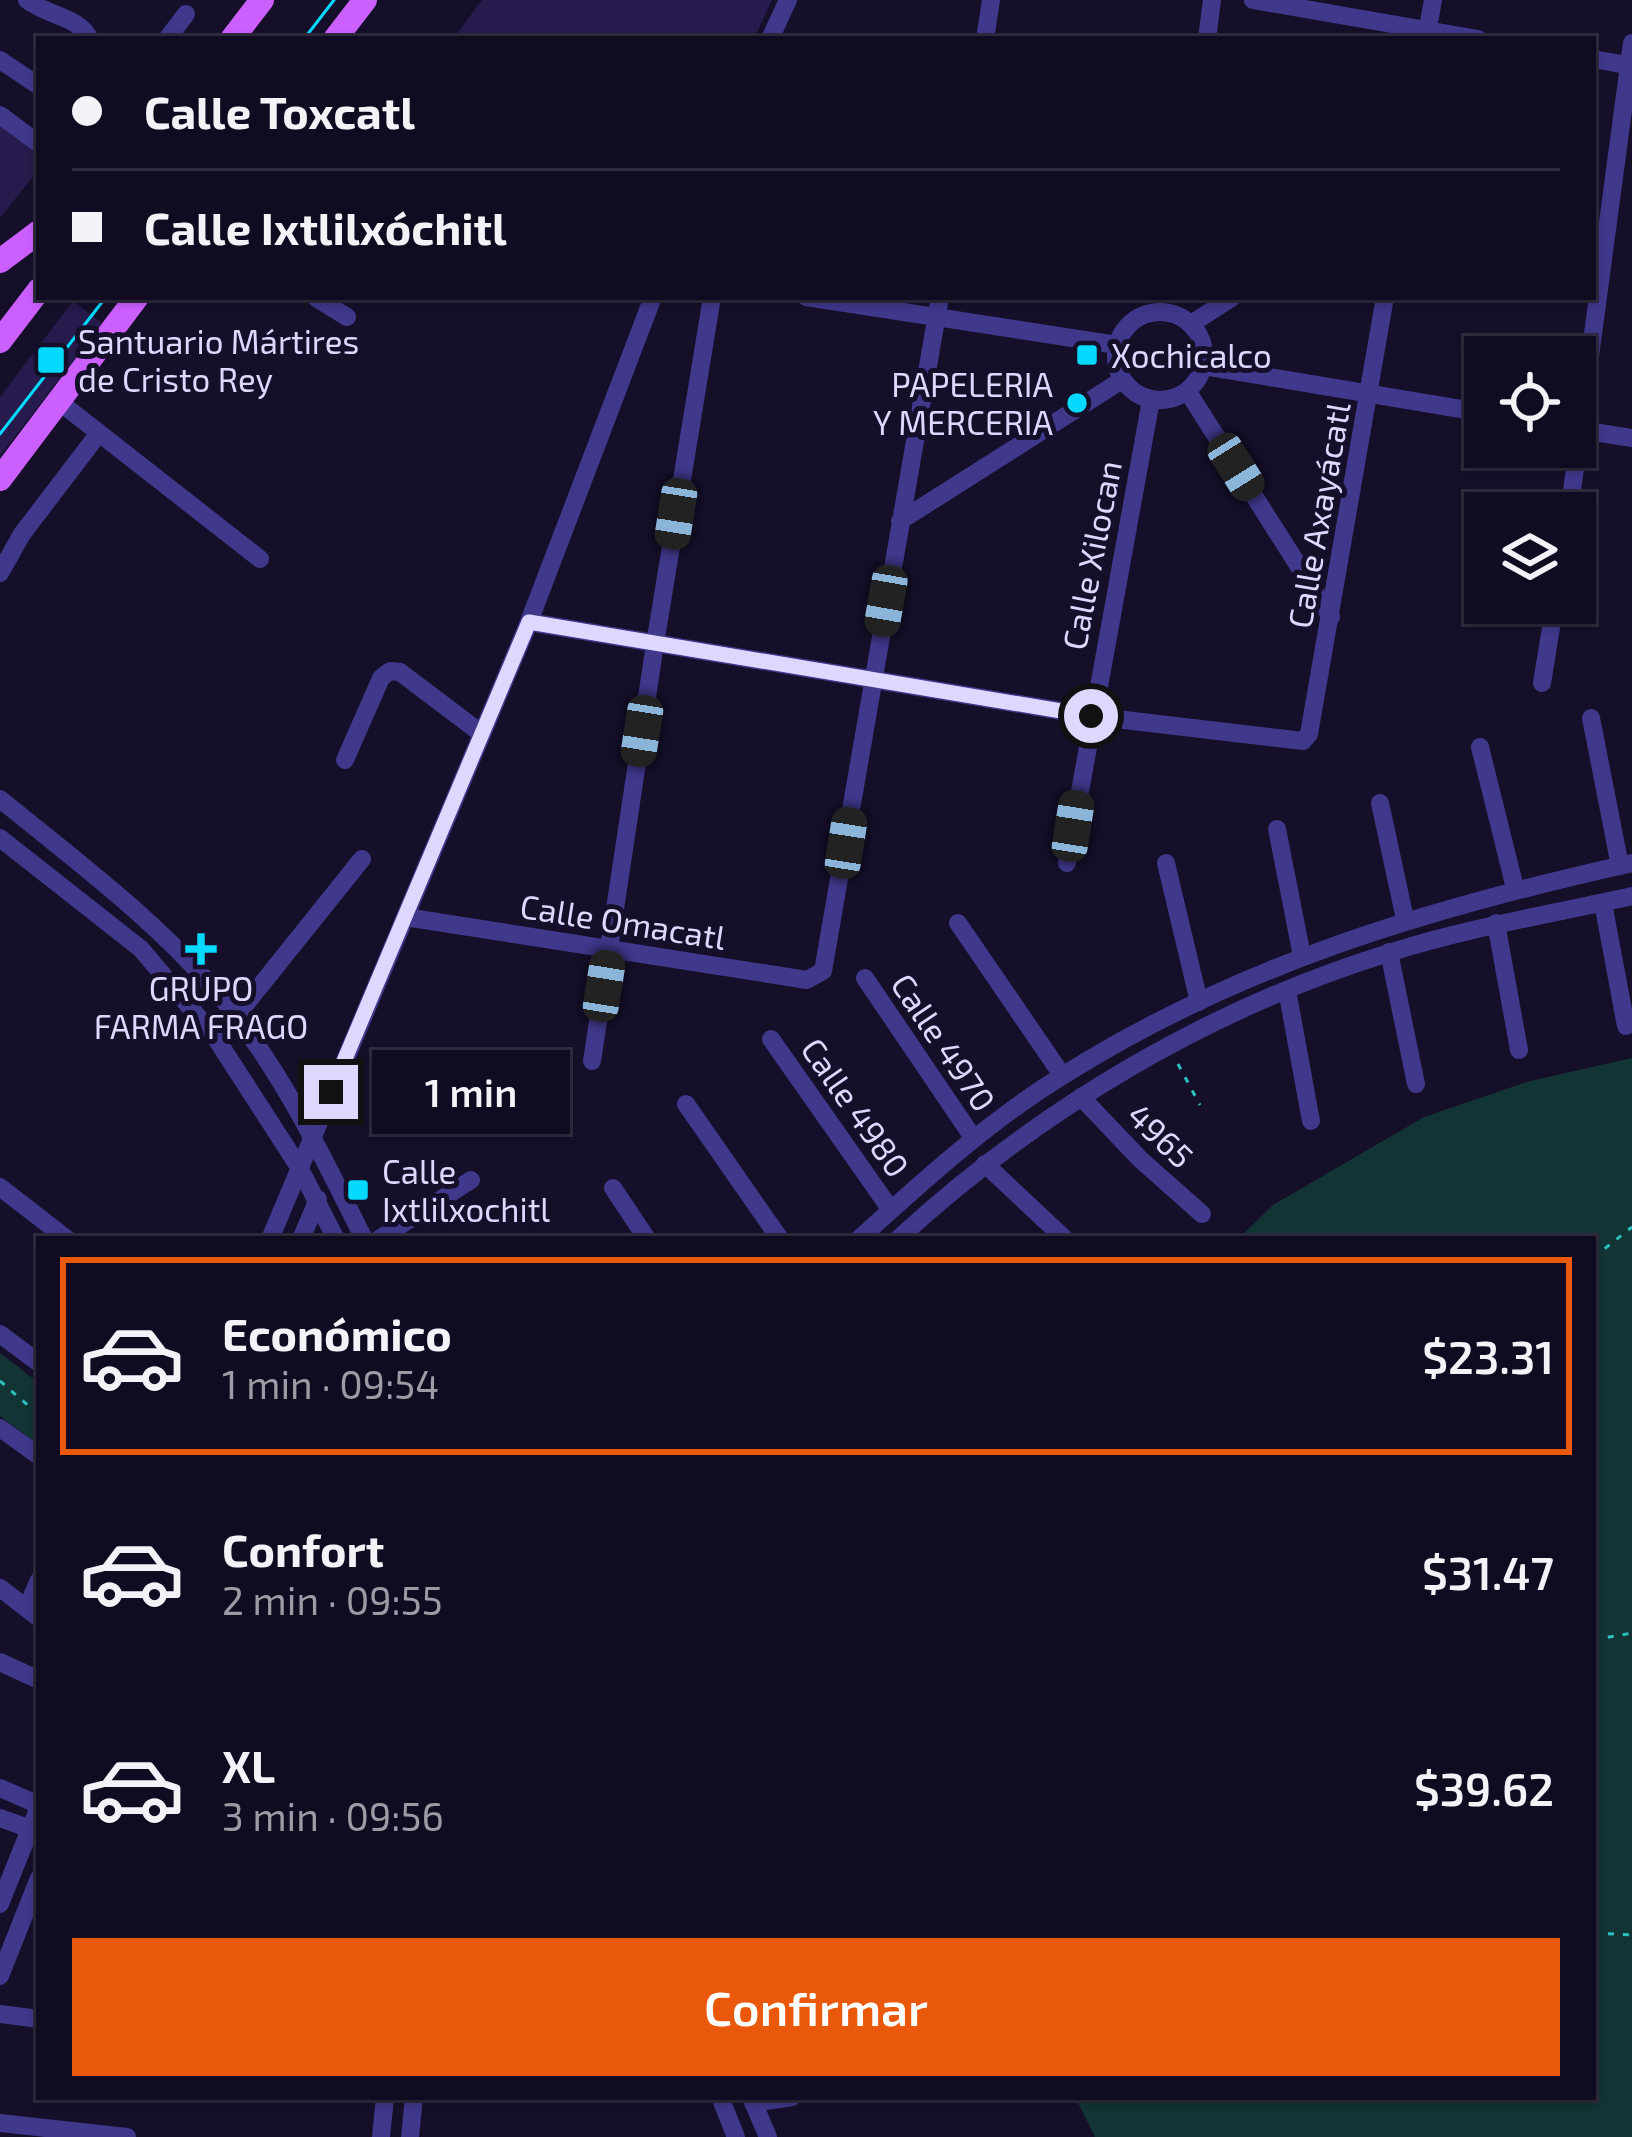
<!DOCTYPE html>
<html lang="es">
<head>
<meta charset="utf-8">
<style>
	:root { --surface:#100b20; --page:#191429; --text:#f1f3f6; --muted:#9c9ba5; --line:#302b3e; --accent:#ea580c }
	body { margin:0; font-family:"Exo 2",sans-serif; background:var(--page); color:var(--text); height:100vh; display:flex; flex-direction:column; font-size:45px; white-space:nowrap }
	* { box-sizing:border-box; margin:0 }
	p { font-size:39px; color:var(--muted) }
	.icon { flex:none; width:66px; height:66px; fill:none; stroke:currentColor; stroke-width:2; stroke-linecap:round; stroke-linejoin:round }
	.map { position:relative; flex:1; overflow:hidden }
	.side { position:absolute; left:36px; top:1236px; width:1560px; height:864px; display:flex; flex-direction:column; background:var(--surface); border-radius:0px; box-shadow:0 3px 9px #0004,0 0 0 3px var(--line) }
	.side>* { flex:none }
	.hud { position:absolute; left:36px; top:36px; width:1560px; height:264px; border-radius:0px; box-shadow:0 3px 9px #0004,0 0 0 3px var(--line); display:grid; align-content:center; height:264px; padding:0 36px; background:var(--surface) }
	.buttons { position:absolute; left:1464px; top:336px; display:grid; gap:24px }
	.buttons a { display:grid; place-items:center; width:132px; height:132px; border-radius:0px; background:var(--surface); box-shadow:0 3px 9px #0004,0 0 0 3px var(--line); font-size:60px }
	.end { position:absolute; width:54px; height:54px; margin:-27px; border:15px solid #ded8ff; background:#111; box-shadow:0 0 0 6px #111 }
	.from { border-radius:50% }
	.bubble { position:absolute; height:84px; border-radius:0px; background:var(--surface); box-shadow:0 3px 9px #0004,0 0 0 3px var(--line); font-size:39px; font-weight:600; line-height:84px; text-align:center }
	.car { position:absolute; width:36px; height:72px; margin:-36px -18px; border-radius:15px; box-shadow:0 0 9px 3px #0007; background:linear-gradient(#222 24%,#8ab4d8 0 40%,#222 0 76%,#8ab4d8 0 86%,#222 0) }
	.hud b { display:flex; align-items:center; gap:42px; height:114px; font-size:45px }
	.hud b+b { border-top:3px solid var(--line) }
	.hud i { width:30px; height:30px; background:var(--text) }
	ul { padding:21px 0 0; list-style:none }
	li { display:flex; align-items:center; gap:36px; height:198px; margin:0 24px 18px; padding:0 12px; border:6px solid transparent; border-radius:0px }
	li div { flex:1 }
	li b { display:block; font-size:45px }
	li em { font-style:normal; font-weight:600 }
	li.selected { border-color:var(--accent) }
	li>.icon { width:108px; height:108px; stroke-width:1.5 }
	.primary-button { display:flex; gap:24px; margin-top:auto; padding:24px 36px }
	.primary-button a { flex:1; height:138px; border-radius:0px; background:var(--accent); color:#fff; font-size:48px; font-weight:600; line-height:138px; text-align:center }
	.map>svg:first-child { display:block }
	.green { fill:#123434 }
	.building { fill:#271a4c }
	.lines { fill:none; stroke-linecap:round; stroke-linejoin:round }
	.path { stroke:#2ac1bf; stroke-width:3; stroke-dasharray:6 9; stroke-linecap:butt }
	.minor { stroke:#3f388b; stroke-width:18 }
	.major { stroke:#cb5fff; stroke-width:24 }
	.tram { stroke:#04d9ff; stroke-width:3 }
	.route { stroke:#ded8ff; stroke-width:15 }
	.poi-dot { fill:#04d9ff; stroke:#150f2a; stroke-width:4.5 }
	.labels { text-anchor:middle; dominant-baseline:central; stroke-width:10; stroke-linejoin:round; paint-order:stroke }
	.poi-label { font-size:33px; fill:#ded8ff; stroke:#150f2a; text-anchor:start }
	.street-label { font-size:33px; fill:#ded8ff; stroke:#150f2a }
</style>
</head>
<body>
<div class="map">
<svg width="1632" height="2137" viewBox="0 0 1632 2137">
	<rect width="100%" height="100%" fill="#150f2a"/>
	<g class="green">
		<path d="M 1632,1058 L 1632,2137 L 1095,2137 L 1075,2097 L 1593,2097 L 1593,1239 L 1238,1239 L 1273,1205 L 1424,1117 L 1530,1081 Z"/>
		<path d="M 0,1353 L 39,1383 L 39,1445 L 0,1416 Z"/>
	</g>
	<g class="building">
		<path d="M 482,0 L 772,0 L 754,39 L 453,39 Z"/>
		<path d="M 0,126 L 39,156 L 39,169 L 0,218 Z"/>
		<path d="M 73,301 L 102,323 L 0,456 L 0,397 Z"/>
	</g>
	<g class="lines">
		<g class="path">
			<path d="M 1178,1064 L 1200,1105"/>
			<path d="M 1593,1258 L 1632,1227"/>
			<path d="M 0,1381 L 39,1415"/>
			<path d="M 1593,1640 L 1632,1633"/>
			<path d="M 1593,1933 L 1632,1935"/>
		</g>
		<g class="minor">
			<path d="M 27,0 C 50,17 78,16 90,39"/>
			<path d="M 1253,0 L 1478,39"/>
			<path d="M 167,39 L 186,14"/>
			<path d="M 770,39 L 788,0"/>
			<path d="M 985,39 L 991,0"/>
			<path d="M 1207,39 L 1212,0"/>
			<path d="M 1426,39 L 1433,0"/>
			<path d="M 1593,59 L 1632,66"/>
			<path d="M 0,60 L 39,86"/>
			<path d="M 0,115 L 39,144"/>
			<path d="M 315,297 L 347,317"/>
			<path d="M 806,297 L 1117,345"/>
			<circle cx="1160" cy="356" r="44"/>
			<path d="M 1191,324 L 1233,297"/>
			<path d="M 1204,366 L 1485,413"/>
			<path d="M 1188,392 L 1331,617"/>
			<path d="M 57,400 L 260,559"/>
			<path d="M 1575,429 L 1632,438"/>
			<path d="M 1569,513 L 1632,43"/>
			<path d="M 900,521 L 1122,380"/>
			<path d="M 0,573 L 22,534 L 99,433"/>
			<path d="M 529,622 L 1091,716 L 1303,741 L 1309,734 L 1385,297"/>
			<path d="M 1542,683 L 1555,603"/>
			<path d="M 1591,718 L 1620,866"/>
			<path d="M 1480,747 L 1515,888"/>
			<path d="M 345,760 L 381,678 L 390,671 L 400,672 L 482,734"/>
			<path d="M 0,799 C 82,866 171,931 236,1016 C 288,1084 326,1163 364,1239"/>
			<path d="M 1380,803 L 1405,919"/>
			<path d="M 1277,829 L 1302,956"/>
			<path d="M 0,838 L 141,949 L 215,1037 L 299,1167 L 336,1239"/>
			<path d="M 1067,863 L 1151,400"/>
			<path d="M 1166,863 L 1199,1002"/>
			<path d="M 1603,903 L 1626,1026"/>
			<path d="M 405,917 L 807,980 L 823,971 L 940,297"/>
			<path d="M 958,923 L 1062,1075"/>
			<path d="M 1496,923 L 1519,1050"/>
			<path d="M 1389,952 L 1416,1084"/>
			<path d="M 865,978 L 974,1139"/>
			<path d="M 1287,990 L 1311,1121"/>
			<path d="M 236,1016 L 362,859"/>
			<path d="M 771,1039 L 891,1210"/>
			<path d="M 592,1061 L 655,644 L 712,297"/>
			<path d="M 1081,1097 L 1141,1160 L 1202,1214"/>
			<path d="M 686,1104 L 780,1239"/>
			<path d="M 985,1164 L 1065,1239"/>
			<path d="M 0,1187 L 67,1239"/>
			<path d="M 613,1188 L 647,1239"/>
			<path d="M 270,1239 L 529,622 L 653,297"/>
			<path d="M 301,1239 L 318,1199"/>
			<path d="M 379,1239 L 471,1180"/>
			<path d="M 859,1239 C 924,1180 991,1119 1067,1073 C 1243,963 1431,908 1632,863"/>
			<path d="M 898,1239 C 1038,1110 1209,1008 1392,952 C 1471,927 1552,914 1632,896"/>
			<path d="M 0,1334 L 39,1363"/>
			<path d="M 0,1428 L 39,1456"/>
			<path d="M 0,1588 L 39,1618"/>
			<path d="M 27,1608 L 39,1580"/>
			<path d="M 0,1662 L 39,1680"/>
			<path d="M 0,1788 L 39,1805"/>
			<path d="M 0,1818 L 39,1832"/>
			<path d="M 0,1904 L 39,1807"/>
			<path d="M 0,1976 L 39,1878"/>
			<path d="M 0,2014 L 39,2019"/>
			<path d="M 720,2097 L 736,2137"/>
			<path d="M 751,2097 L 768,2137"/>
			<path d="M 753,2103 L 792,2097"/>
			<path d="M 0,2123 L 127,2137"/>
			<path d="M 381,2137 L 385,2097"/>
			<path d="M 410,2137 L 414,2097"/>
		</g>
		<g class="major">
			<path d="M 232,39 L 262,0"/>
			<path d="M 335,39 L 365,0"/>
			<path d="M 0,261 L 39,232"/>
			<path d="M 0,341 L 39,290"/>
			<path d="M 0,479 L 137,297"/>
		</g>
		<g class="tram">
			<path d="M 304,39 L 334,0"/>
			<path d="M 0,434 L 106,297"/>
		</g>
	</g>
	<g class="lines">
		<path class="route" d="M 331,1092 L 529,622 L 1091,716"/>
	</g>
	<g class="poi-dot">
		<rect x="1075" y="343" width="24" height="24" rx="6"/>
		<rect x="36" y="345" width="30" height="30" rx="6"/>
		<circle cx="1077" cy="403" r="12"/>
		<path d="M195 931h12v12h12v12h-12v12h-12v-12h-12v-12h12z"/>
		<rect x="346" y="1178" width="24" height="24" rx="6"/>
	</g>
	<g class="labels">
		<g class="poi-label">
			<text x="78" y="341">Santuario Mártires<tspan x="78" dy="38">de Cristo Rey</tspan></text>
			<text x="1111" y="355">Xochicalco</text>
			<text x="1053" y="384" text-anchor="end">PAPELERIA<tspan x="1053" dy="38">Y MERCERIA</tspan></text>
			<text x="201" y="988" text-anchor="middle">GRUPO<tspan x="201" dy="38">FARMA FRAGO</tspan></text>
			<text x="382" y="1171">Calle<tspan x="382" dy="38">Ixtlilxochitl</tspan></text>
		</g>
		<g class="street-label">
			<text transform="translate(1318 515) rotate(-80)">Calle Axayácatl</text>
			<text transform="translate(1091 555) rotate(-79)">Calle Xilocan</text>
			<text transform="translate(623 921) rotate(9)">Calle Omacatl</text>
			<text transform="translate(944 1042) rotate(56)">Calle 4970</text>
			<text transform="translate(856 1107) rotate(55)">Calle 4980</text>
			<text transform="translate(1161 1135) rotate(44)">4965</text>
		</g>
	</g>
</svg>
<div class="buttons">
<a><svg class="icon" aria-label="locate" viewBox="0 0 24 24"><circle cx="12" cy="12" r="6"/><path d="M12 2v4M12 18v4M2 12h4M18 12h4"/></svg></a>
<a><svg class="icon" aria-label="layers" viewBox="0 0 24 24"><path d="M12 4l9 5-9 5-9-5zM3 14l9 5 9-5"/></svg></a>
</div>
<i class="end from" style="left:1091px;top:716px"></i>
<i class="end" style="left:331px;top:1092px"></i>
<div class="bubble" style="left:372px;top:1050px;width:198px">1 min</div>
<i class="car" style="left:1236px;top:467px;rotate:148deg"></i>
<i class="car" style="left:676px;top:514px;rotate:189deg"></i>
<i class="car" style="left:886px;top:601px;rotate:190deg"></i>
<i class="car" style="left:642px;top:731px;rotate:189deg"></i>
<i class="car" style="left:1073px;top:826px;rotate:9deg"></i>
<i class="car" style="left:846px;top:843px;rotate:9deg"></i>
<i class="car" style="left:604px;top:986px;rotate:9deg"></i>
<div class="hud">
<b><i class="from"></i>Calle Toxcatl</b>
<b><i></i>Calle Ixtlilxóchitl</b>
</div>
<section class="side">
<ul>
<li class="selected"><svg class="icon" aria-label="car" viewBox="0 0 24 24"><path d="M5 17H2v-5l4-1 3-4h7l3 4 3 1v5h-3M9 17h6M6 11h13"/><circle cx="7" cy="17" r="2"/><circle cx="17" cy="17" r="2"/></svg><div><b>Económico</b><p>1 min · 09:54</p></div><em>$23.31</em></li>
<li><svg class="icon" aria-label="car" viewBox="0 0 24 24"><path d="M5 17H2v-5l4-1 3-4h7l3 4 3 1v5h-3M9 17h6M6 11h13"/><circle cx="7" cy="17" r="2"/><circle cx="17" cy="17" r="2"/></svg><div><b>Confort</b><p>2 min · 09:55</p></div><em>$31.47</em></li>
<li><svg class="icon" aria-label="car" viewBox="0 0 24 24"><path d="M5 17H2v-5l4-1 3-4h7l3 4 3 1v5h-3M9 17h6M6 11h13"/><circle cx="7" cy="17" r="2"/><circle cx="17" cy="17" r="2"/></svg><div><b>XL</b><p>3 min · 09:56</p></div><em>$39.62</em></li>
</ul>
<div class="primary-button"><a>Confirmar</a></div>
</section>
</div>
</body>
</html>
